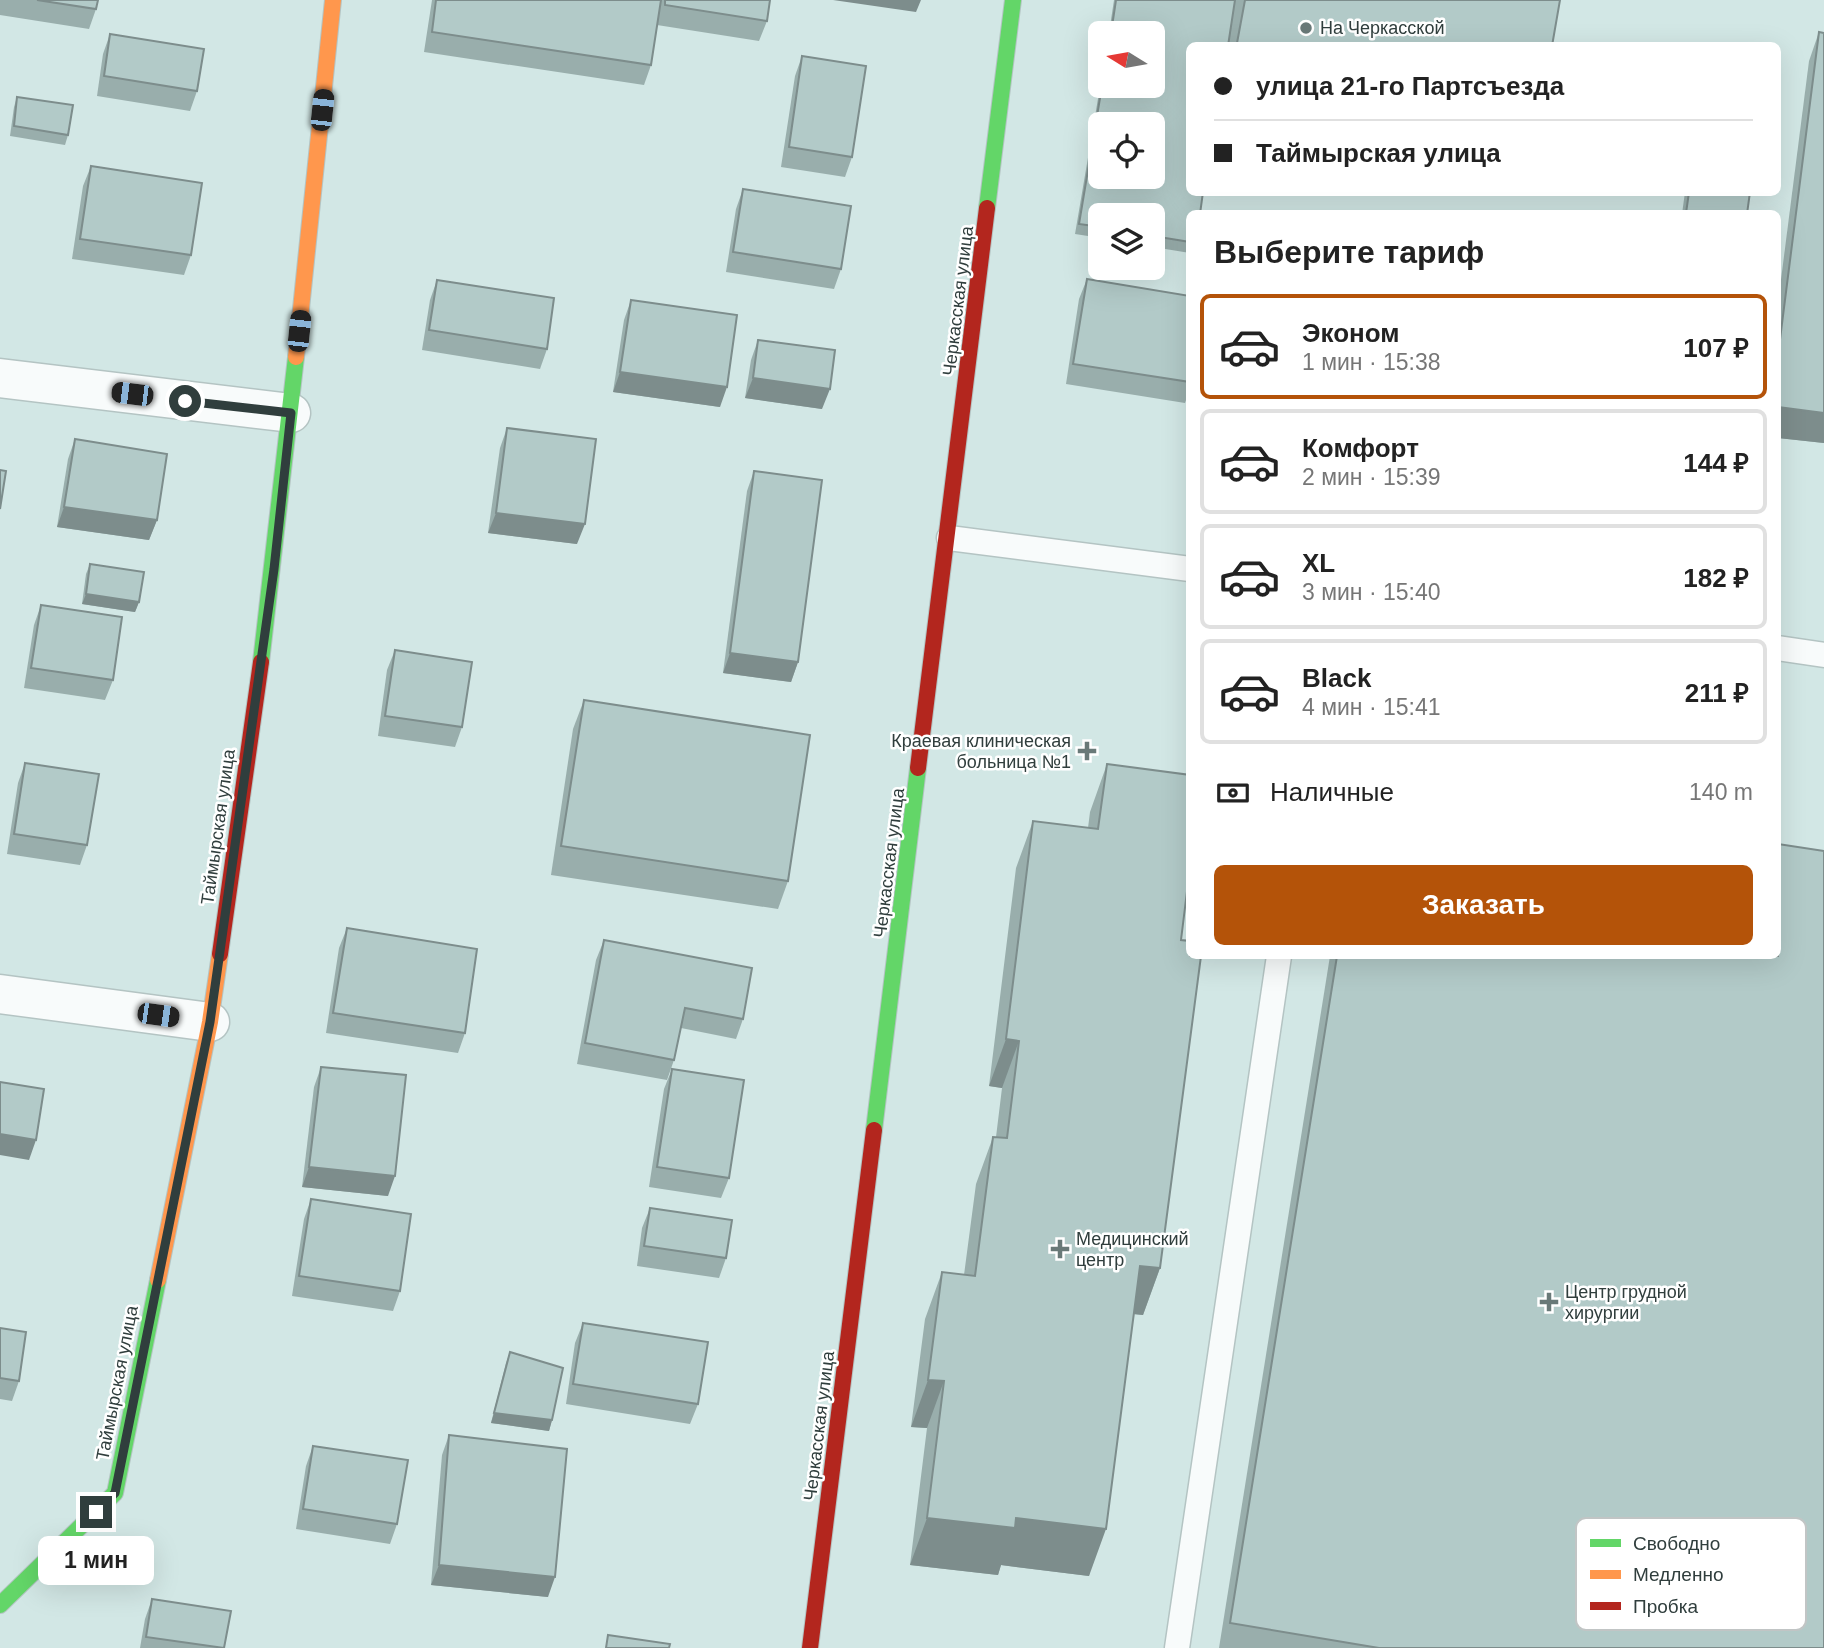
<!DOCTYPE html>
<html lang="ru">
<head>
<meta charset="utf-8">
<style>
	:root { --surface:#fff; --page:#f2f2f2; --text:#222; --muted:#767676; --line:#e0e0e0; --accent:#b45309 }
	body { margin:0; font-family:Helvetica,sans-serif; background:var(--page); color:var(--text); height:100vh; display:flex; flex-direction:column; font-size:26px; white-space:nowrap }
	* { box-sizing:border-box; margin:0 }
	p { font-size:23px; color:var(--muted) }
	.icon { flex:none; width:38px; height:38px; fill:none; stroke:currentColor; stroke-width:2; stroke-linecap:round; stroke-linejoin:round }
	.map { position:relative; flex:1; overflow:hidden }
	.side { position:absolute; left:1186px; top:210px; width:595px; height:749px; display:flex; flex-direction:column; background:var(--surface); border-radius:10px; box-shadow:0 7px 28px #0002 }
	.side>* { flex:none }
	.banner { position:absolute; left:1186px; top:42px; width:595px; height:154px; border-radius:10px; box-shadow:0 7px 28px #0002; display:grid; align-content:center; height:154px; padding:0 28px; background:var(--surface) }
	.needle { width:46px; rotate:281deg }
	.buttons { position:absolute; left:1088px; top:21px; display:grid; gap:14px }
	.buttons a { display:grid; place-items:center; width:77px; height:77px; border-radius:10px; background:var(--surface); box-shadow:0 7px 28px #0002; font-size:35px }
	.end { position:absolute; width:32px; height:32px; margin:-16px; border:9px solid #303e3d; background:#fff; box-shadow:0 0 0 4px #fff }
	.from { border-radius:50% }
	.bubble { position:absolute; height:49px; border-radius:10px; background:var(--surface); box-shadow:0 7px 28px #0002; font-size:23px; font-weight:700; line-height:49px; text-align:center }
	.car { position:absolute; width:21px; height:42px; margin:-21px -10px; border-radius:9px; box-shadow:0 0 5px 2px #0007; background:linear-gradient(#222 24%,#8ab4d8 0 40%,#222 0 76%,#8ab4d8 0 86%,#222 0) }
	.banner b { display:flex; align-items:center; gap:24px; height:66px; font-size:26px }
	.banner b+b { border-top:2px solid var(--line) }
	.banner i { width:18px; height:18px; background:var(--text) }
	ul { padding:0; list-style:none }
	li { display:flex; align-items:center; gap:21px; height:105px; margin:0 14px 10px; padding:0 14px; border:4px solid var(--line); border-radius:10px }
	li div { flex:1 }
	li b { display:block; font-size:26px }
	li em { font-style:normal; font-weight:700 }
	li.selected { border-color:var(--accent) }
	li>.icon { width:63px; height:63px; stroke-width:1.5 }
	h2 { padding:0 28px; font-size:32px; line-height:84px }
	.pay { display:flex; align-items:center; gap:18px; height:77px; padding:0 28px; font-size:26px }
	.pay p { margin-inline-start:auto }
	.button { display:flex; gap:14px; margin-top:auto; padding:14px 28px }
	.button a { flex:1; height:80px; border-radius:10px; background:var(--accent); color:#fff; font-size:28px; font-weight:700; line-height:80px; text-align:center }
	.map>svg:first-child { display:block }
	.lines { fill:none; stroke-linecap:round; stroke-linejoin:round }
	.lane-casing { stroke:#b4c4c3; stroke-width:27 }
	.street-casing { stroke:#b4c4c3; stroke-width:41 }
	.fast-casing { stroke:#b4c4c3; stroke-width:18 }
	.slow-casing { stroke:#b4c4c3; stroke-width:18 }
	.jam-casing { stroke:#b4c4c3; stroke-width:18 }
	.lane { stroke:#f8fbfb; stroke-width:24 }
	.street { stroke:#f8fbfb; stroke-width:38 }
	.fast { stroke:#63d668; stroke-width:16 }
	.slow { stroke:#ff974d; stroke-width:16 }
	.jam { stroke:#b3261e; stroke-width:16 }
	.wall { fill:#99aeac }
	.shaded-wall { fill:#7d8d8c }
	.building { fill:#b2cac8; stroke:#7d8d8c; stroke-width:2; fill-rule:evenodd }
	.route { stroke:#303e3d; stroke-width:9 }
	.poi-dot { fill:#697978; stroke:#fff; stroke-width:2.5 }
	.labels { text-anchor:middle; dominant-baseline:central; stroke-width:5; stroke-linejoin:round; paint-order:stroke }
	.poi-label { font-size:18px; fill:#303e3d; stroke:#fff; text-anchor:start }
	.street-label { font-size:18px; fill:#303e3d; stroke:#fff }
	.key { fill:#fff; stroke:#c1c5c5; stroke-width:2 }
	.key-label { font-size:19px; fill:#303e3d }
</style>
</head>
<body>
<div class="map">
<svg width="1824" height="1648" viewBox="0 0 1824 1648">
	<rect width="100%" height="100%" fill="#d2e7e5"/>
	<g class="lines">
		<defs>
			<g id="lane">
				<path d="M 949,538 L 1190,569"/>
				<path d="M 1778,648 L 1824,655"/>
				<path d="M 1177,1648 L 1279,956"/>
			</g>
			<g id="street">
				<path d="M 0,378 L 291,413"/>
				<path d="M 0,994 L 210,1022"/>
			</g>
			<g id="fast">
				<path d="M 987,208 L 1013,0"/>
				<path d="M 261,662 L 296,357"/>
				<path d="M 874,1130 L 918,768"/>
				<path d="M 0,1605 L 115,1493 L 158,1280"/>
			</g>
			<g id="slow">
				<path d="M 296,357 L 333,0"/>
				<path d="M 158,1280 L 210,1022 L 220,954"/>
			</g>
			<g id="jam">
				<path d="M 918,768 L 987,208"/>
				<path d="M 220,954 L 261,662"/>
				<path d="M 810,1648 L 874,1130"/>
			</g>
		</defs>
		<use href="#lane" class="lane-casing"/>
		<use href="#street" class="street-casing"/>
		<use href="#fast" class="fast-casing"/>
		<use href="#slow" class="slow-casing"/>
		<use href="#jam" class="jam-casing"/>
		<use href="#lane" class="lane"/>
		<use href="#street" class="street"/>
		<use href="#fast" class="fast"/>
		<use href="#slow" class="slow"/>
		<use href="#jam" class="jam"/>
	</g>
	<g class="wall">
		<path d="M 0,0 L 98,0 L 96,9 L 89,29 L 0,15 Z"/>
		<path d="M 432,0 L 661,0 L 651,65 L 644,85 L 424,52 Z"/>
		<path d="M 661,0 L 770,0 L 767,21 L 759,41 L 657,25 Z"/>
		<path d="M 1114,0 L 1560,0 L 1552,46 L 1190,46 L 1190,253 L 1153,247 L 1153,215 L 1101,215 L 1101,238 L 1075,234 L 1101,81 L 1101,86 L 1153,86 L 1153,33 L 1109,33 Z"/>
		<path d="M 1819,32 L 1824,443 L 1778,438 L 1778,303 L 1809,61 Z"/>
		<path d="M 110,34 L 197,91 L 190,111 L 97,96 L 103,54 Z"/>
		<path d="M 802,56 L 852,157 L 845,177 L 781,167 L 795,76 Z"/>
		<path d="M 17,97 L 68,135 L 65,145 L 10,136 L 14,107 Z"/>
		<path d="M 91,166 L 191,255 L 184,275 L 72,259 L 83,186 Z"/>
		<path d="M 743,189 L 841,269 L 834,289 L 726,272 L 736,209 Z"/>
		<path d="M 1685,192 L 1750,192 L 1747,214 L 1682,214 Z"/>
		<path d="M 1087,279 L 1190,296 L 1190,389 L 1185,403 L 1066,384 L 1079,299 Z"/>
		<path d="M 437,280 L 547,349 L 540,369 L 422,350 L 430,300 Z"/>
		<path d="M 631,300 L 720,407 L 613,392 L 624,320 Z"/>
		<path d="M 758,340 L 822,409 L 745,398 L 751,360 Z"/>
		<path d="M 507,428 L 577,544 L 488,533 L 500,448 Z"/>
		<path d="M 75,439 L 157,520 L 149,540 L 57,527 L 68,459 Z"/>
		<path d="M 754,471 L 798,662 L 791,682 L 723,673 L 747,491 Z"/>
		<path d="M 90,564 L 139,602 L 135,612 L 82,604 L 86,574 Z"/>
		<path d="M 41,605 L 113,680 L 105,700 L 24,688 L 34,625 Z"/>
		<path d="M 395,650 L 462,727 L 455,747 L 378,736 L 387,670 Z"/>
		<path d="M 584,700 L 788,881 L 778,909 L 551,875 L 573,729 Z"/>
		<path d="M 25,763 L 87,845 L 80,865 L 7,854 L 18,783 Z"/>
		<path d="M 1107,764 L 1181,940 L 1160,1268 L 1143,1315 L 1134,1314 L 1089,1576 L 1001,1565 L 998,1575 L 910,1565 L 927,1428 L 911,1427 L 925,1319 L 942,1272 L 964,1275 L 976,1184 L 993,1137 L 996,1137 L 1002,1088 L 989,1086 L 1016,868 L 1033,821 L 1088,828 L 1090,812 Z"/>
		<path d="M 347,928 L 465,1033 L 458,1053 L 326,1033 L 339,948 Z"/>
		<path d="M 604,940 L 743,1019 L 736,1039 L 681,1028 L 674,1060 L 667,1080 L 577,1064 L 596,960 Z"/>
		<path d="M 1330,956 L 1778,956 L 1824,1648 L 1219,1648 Z"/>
		<path d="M 321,1067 L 388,1196 L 302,1187 L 314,1087 Z"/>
		<path d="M 672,1069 L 729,1178 L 721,1198 L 649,1187 L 664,1089 Z"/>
		<path d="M 311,1199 L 400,1291 L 393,1311 L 292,1296 L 304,1219 Z"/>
		<path d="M 650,1208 L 726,1258 L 719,1278 L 637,1266 L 642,1228 Z"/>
		<path d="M 583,1323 L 698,1404 L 690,1424 L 566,1404 L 575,1343 Z"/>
		<path d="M 0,1328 L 19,1381 L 12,1401 L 0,1399 Z"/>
		<path d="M 510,1352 L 552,1420 L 549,1431 L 491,1423 L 506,1363 Z"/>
		<path d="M 449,1435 L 548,1597 L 431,1585 L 442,1455 Z"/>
		<path d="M 313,1446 L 397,1524 L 390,1544 L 296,1529 L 306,1466 Z"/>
		<path d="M 152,1599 L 224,1648 L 140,1648 L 145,1619 Z"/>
	</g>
	<g class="shaded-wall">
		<path d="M 833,0 L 921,0 L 916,12 Z"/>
		<path d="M 620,372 L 727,387 L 720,407 L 613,392 Z"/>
		<path d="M 753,378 L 830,389 L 822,409 L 745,398 Z"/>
		<path d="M 1778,407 L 1824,413 L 1824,443 L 1778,438 Z"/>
		<path d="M 64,507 L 157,520 L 149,540 L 57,527 Z"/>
		<path d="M 496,513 L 585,524 L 577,544 L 488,533 Z"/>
		<path d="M 86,594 L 139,602 L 135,612 L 82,604 Z"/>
		<path d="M 730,653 L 798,662 L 791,682 L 723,673 Z"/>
		<path d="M 1006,1039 L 1019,1041 L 1002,1088 L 989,1086 Z"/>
		<path d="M 0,1134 L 36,1140 L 29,1160 L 0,1155 Z"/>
		<path d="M 309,1167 L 395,1176 L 388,1196 L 302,1187 Z"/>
		<path d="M 1140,1266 L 1160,1268 L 1143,1315 L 1123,1313 Z"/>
		<path d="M 928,1380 L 944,1381 L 927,1428 L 911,1427 Z"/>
		<path d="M 494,1413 L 552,1420 L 549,1431 L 491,1423 Z"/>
		<path d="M 927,1518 L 1016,1518 L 1106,1529 L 1089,1576 L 1001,1565 L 998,1575 L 910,1565 Z"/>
		<path d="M 439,1565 L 555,1577 L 548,1597 L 431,1585 Z"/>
	</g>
	<g class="building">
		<path d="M 37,0 L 98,0 L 96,9 Z"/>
		<path d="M 436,0 L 661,0 L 651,65 L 432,32 Z"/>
		<path d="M 665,0 L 770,0 L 767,21 L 665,5 Z"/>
		<path d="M 1116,0 L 1235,0 L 1228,46 L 1190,46 L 1190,192 L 1203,192 L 1200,214 L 1190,214 L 1190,242 L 1153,236 L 1153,215 L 1101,215 L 1101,227 L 1079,224 L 1102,86 L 1153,86 L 1153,33 L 1111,33 ZM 1101,124 L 1153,124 L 1153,177 L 1101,177 Z"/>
		<path d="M 1245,0 L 1560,0 L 1552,46 L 1253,46 L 1237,43 Z"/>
		<path d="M 1819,32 L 1824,33 L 1824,413 L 1778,407 L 1778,355 Z"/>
		<path d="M 110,34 L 204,49 L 197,91 L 104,76 Z"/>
		<path d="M 802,56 L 866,66 L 852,157 L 789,147 Z"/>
		<path d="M 17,97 L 73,105 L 68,135 L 14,126 Z"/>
		<path d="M 91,166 L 202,183 L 191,255 L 80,239 Z"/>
		<path d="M 743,189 L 851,206 L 841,269 L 733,252 Z"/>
		<path d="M 1689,192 L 1750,192 L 1747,214 L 1686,213 Z"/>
		<path d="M 1087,279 L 1190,296 L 1190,382 L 1073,364 Z"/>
		<path d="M 437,280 L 554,298 L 547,349 L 429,330 Z"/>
		<path d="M 631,300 L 737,315 L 727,387 L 620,372 Z"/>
		<path d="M 758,340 L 835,350 L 830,389 L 753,378 Z"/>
		<path d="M 507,428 L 596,439 L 585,524 L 496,513 Z"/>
		<path d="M 75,439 L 167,454 L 157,520 L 64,507 Z"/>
		<path d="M 0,470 L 6,471 L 0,509 Z"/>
		<path d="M 754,471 L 822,480 L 798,662 L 730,653 Z"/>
		<path d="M 90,564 L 144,572 L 139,602 L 86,594 Z"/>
		<path d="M 41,605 L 122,617 L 113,680 L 31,668 Z"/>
		<path d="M 395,650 L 472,662 L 462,727 L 385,716 Z"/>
		<path d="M 584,700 L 810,735 L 788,881 L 561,846 Z"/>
		<path d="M 25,763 L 99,774 L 87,845 L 14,834 Z"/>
		<path d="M 1107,764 L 1190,775 L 1190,867 L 1181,940 L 1190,941 L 1190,956 L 1201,956 L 1160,1268 L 1140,1266 L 1106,1529 L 1016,1518 L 1015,1528 L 927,1518 L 944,1381 L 928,1380 L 942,1272 L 975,1276 L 993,1137 L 1007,1138 L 1019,1041 L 1006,1039 L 1033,821 L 1098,829 Z"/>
		<path d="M 1778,844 L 1824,851 L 1824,1648 L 1379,1648 L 1230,1623 L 1337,956 L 1778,956 Z"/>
		<path d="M 347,928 L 477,949 L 465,1033 L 333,1013 Z"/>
		<path d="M 604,940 L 752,968 L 743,1019 L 685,1008 L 674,1060 L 585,1043 Z"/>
		<path d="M 321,1067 L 406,1075 L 395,1176 L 309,1167 Z"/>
		<path d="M 672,1069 L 744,1080 L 729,1178 L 657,1167 Z"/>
		<path d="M 0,1082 L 44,1089 L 36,1140 L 0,1134 Z"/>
		<path d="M 311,1199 L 411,1214 L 400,1291 L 299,1276 Z"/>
		<path d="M 650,1208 L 732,1220 L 726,1258 L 644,1246 Z"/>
		<path d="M 583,1323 L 708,1342 L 698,1404 L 573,1384 Z"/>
		<path d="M 0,1328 L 26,1332 L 19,1381 L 0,1378 Z"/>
		<path d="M 510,1352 L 563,1368 L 552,1420 L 494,1413 Z"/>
		<path d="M 449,1435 L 567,1449 L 555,1577 L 439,1565 Z"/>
		<path d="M 313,1446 L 408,1460 L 397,1524 L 303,1509 Z"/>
		<path d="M 152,1599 L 231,1611 L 224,1648 L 146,1637 Z"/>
		<path d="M 608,1635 L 670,1644 L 669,1648 L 606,1648 Z"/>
	</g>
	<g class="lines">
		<path class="route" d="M 96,1512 L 115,1493 L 210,1022 L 274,569 L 291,413 L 185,401"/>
	</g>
	<g class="poi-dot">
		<circle cx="1306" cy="28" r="7"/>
		<path d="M1083.5 740.5h7v7h7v7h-7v7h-7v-7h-7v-7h7z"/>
		<path d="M1056.5 1238.5h7v7h7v7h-7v7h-7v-7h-7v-7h7z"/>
		<path d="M1545.5 1291.5h7v7h7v7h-7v7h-7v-7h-7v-7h7z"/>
	</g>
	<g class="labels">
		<g class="poi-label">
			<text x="1320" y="28">На Черкасской</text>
			<text x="1071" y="741" text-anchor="end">Краевая клиническая<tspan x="1071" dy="21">больница №1</tspan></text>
			<text x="1076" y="1239">Медицинский<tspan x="1076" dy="21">центр</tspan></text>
			<text x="1565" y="1292">Центр грудной<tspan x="1565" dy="21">хирургии</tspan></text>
		</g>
		<g class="street-label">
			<text transform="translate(958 301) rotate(-83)">Черкасская улица</text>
			<text transform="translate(218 827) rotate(-82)">Таймырская улица</text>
			<text transform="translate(889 863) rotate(-83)">Черкасская улица</text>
			<text transform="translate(117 1383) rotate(-79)">Таймырская улица</text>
			<text transform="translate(819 1426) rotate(-83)">Черкасская улица</text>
		</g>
	</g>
	<rect x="1576" y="1518" width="230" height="112" rx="10" class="key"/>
	<rect x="1590" y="1539" width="31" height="8" fill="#63d668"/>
	<rect x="1590" y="1570" width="31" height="9" fill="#ff974d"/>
	<rect x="1590" y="1602" width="31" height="8" fill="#b3261e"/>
	<g class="key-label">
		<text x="1633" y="1550">Свободно</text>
		<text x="1633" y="1581">Медленно</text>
		<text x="1633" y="1613">Пробка</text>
	</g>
</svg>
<div class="buttons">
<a><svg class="needle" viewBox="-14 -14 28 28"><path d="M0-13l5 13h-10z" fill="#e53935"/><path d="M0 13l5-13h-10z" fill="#767676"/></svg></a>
<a><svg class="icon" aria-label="locate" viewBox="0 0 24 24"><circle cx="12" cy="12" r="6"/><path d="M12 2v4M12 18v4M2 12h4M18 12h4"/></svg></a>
<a><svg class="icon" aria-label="layers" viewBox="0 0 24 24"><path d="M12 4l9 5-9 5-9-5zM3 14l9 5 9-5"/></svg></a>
</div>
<i class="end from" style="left:185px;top:401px"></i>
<i class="end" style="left:96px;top:1512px"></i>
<div class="bubble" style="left:38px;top:1536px;width:116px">1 мин</div>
<i class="car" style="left:322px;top:110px;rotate:6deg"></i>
<i class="car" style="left:299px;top:331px;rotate:6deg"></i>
<i class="car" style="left:132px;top:394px;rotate:277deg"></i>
<i class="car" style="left:158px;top:1015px;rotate:98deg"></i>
<div class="banner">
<b><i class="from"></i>улица 21-го Партсъезда</b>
<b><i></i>Таймырская улица</b>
</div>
<section class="side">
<h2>Выберите тариф</h2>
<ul>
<li class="selected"><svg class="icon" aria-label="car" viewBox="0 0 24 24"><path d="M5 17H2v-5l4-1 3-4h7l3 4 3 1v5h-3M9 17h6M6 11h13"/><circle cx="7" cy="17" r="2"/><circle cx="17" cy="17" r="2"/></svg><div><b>Эконом</b><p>1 мин · 15:38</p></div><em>107 ₽</em></li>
<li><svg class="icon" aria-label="car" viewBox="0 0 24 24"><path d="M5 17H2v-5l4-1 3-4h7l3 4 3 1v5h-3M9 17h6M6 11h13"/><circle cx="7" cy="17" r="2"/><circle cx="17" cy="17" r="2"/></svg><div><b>Комфорт</b><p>2 мин · 15:39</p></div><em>144 ₽</em></li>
<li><svg class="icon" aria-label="car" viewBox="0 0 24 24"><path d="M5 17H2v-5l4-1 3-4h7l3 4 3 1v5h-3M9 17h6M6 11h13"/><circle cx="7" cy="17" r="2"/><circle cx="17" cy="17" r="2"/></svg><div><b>XL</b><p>3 мин · 15:40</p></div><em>182 ₽</em></li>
<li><svg class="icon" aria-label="car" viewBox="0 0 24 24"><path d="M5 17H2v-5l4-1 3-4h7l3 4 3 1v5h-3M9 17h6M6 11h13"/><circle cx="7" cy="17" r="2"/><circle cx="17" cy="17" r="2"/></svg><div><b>Black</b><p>4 мин · 15:41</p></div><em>211 ₽</em></li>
</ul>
<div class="pay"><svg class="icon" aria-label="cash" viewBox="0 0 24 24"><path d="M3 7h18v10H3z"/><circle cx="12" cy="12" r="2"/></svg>Наличные<p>140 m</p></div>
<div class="button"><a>Заказать</a></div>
</section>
</div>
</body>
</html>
